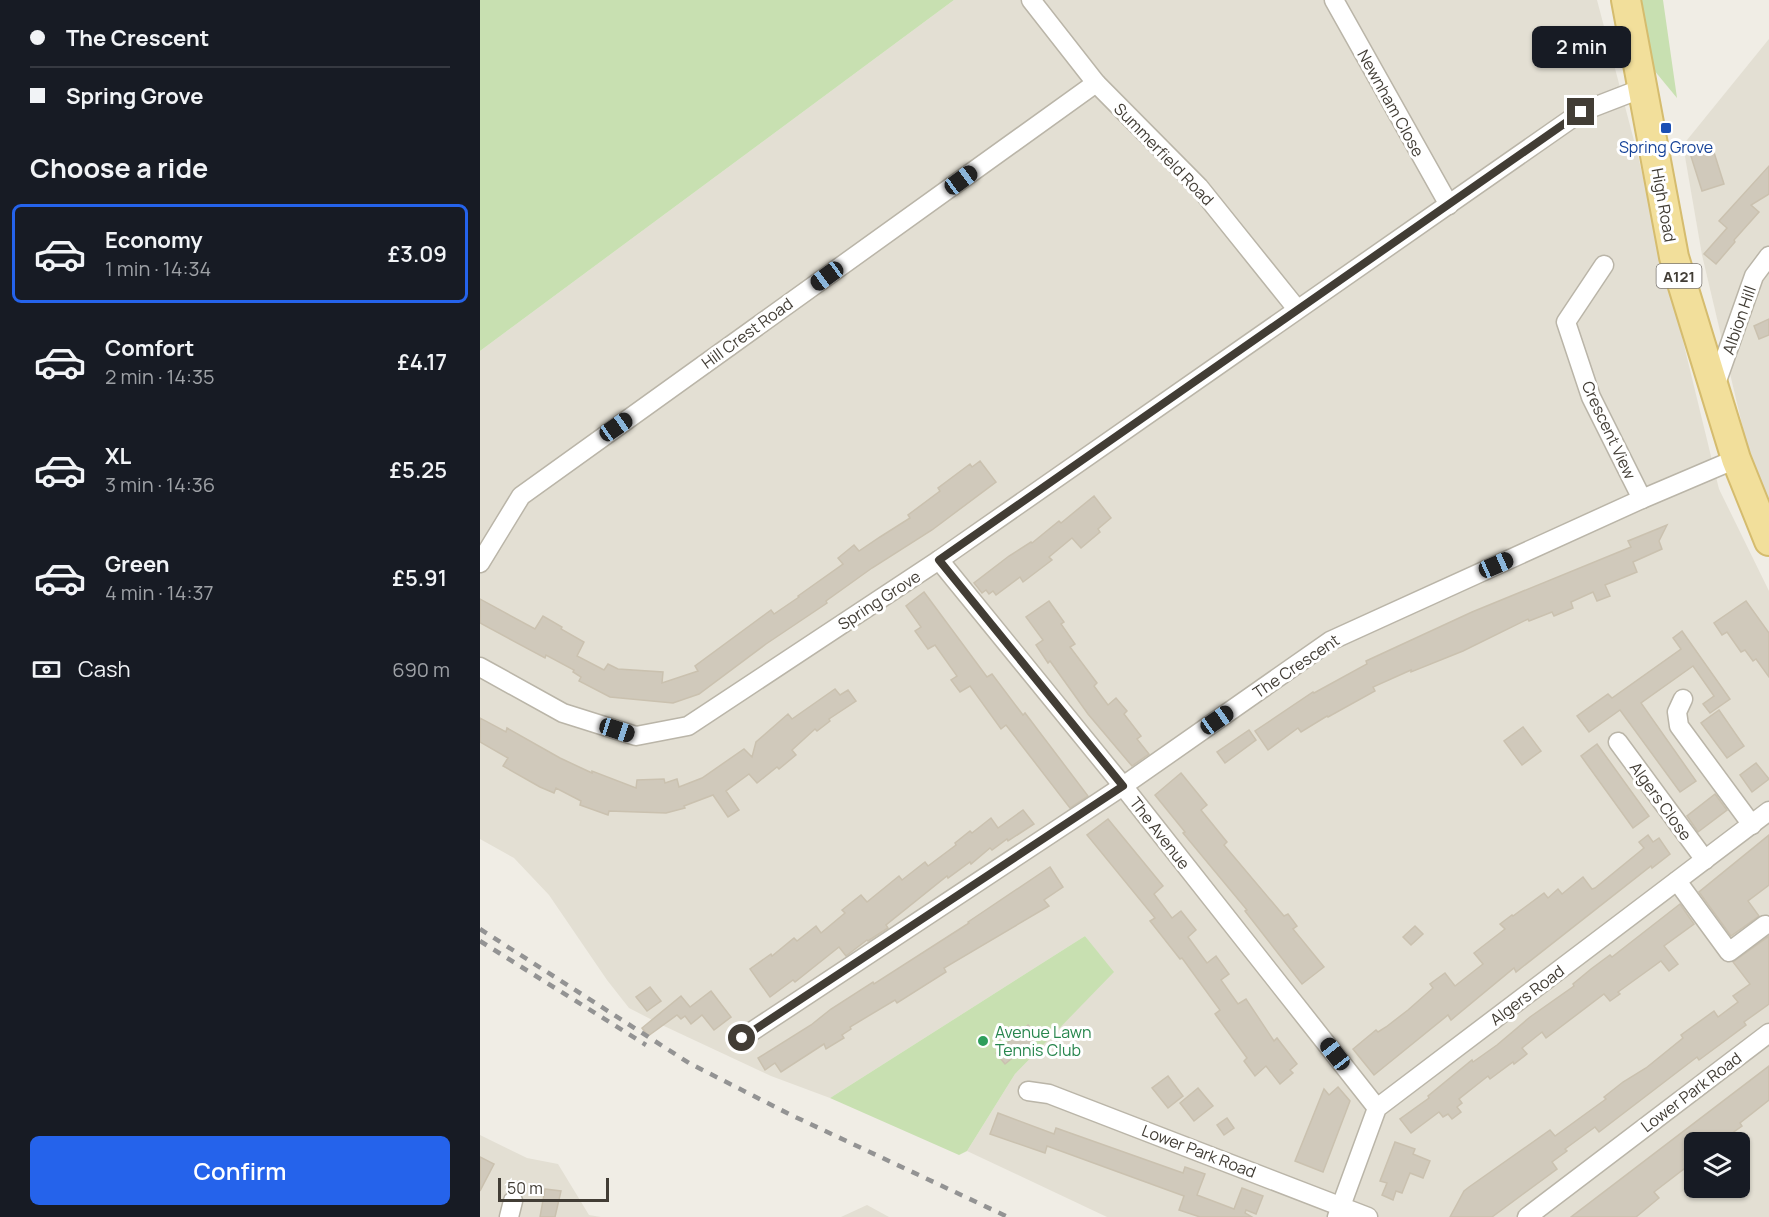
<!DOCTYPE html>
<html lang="en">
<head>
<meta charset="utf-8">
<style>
	:root { --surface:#171b24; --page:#242831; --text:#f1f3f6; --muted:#9ea1a6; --line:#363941; --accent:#2563eb }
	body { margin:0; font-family:Manrope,sans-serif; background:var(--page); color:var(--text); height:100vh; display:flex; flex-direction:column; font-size:22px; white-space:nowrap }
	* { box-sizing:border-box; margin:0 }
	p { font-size:20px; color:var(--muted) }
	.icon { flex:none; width:33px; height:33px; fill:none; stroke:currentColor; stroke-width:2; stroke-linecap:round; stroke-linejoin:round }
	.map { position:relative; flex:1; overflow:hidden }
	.sheet { display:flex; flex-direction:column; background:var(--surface); width:480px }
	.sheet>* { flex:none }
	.hud { display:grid; align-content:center; height:132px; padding:0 30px; background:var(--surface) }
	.tools { position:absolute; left:1204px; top:1132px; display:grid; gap:12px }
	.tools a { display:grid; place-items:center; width:66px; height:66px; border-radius:9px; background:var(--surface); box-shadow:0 2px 4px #0004; font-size:30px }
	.scale { position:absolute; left:18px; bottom:15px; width:111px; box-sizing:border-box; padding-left:6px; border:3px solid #423d35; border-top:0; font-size:16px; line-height:21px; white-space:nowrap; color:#423d35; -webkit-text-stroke:4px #fff; paint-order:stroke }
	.end { position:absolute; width:27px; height:27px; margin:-14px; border:8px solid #423d35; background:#fff; box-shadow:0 0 0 3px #fff }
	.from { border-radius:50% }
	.bubble { position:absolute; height:42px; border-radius:9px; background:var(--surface); box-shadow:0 2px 4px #0004; font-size:20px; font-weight:600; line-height:42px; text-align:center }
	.car { position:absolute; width:18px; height:36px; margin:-18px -9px; border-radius:8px; box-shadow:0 0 4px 2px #0007; background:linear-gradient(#222 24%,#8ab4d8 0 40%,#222 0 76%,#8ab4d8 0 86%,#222 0) }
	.hud b { display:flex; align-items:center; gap:21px; height:57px; font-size:22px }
	.hud b+b { border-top:2px solid var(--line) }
	.hud i { width:15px; height:15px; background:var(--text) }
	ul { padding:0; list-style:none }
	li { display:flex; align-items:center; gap:18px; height:99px; margin:0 12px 9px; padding:0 18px; border:3px solid transparent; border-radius:9px }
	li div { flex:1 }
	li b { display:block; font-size:22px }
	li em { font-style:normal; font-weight:600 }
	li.active { border-color:var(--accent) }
	li>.icon { width:54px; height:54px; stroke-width:1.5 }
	h2 { padding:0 30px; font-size:27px; line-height:72px }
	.pay { display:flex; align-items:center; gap:15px; height:66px; padding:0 30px; font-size:22px }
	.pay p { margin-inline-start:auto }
	.button { display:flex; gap:12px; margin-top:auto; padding:12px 30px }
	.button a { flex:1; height:69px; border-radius:9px; background:var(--accent); color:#fff; font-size:24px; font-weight:600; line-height:69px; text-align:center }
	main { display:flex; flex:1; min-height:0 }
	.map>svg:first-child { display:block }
	.residential { fill:#e3dfd3; fill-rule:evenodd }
	.green { fill:#c8e0b1 }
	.building { fill:#d0c9bb; stroke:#cac1af; stroke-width:1.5 }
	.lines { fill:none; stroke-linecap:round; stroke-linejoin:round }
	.minor-casing { stroke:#bab5a8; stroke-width:21 }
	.primary-casing { stroke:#d5bc6e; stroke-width:32 }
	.minor { stroke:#fff; stroke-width:18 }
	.primary { stroke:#f2df9b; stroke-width:28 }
	.rail { stroke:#939393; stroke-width:4.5; stroke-dasharray:8 8; stroke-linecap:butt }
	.route { stroke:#423d35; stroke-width:8 }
	.transit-dot { fill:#1a4fb4; stroke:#fff; stroke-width:2 }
	.leisure-dot { fill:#2e9e5b; stroke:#fff; stroke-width:2 }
	.labels { text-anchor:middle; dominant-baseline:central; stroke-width:6; stroke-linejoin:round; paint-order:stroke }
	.shield { fill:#fff; stroke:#7b7772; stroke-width:1.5 }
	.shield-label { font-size:15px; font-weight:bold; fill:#423d35 }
	.street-label { font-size:16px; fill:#423d35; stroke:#fff }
	.transit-label { font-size:16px; fill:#164399; stroke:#fff }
	.leisure-label { font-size:16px; fill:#27864d; stroke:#fff; text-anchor:start }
</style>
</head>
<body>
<main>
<section class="sheet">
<div class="hud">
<b><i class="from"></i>The Crescent</b>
<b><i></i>Spring Grove</b>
</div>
<h2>Choose a ride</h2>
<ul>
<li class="active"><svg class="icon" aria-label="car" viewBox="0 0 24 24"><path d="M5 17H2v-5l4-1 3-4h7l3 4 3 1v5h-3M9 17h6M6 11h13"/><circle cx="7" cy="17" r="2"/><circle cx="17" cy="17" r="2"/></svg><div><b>Economy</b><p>1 min · 14:34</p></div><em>£3.09</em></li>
<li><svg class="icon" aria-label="car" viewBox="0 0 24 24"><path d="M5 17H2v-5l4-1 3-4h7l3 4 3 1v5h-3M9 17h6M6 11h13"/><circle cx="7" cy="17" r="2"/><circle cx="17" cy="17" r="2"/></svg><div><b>Comfort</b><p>2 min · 14:35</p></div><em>£4.17</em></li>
<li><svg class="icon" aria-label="car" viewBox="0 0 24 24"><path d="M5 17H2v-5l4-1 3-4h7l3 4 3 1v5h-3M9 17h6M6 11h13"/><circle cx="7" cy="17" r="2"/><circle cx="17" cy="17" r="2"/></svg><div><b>XL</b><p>3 min · 14:36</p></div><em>£5.25</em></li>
<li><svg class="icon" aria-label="car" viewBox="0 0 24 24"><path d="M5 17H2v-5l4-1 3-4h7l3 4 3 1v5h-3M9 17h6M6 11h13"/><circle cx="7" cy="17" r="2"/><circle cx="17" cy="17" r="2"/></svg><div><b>Green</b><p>4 min · 14:37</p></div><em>£5.91</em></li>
</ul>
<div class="pay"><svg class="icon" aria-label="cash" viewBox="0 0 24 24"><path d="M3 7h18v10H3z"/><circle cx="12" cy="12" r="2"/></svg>Cash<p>690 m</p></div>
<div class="button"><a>Confirm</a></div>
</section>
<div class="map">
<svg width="1289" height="1217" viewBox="0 0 1289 1217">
	<rect width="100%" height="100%" fill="#f0ede5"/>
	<g class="residential">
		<path d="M 474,0 L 1117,0 L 1157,152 L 1239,489 L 1289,591 L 1289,1217 L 627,1217 L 487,1151 L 535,1074 L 633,972 L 605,936 L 350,1098 L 291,1076 L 184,1026 L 149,1008 L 127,980 L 69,895 L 34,858 L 0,839 L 0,351 ZM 1215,1143 L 1260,1143 L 1260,1188 L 1215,1188 Z"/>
		<path d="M 1289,39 L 1289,524 L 1282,509 L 1222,255 L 1203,145 Z"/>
		<path d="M 0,1135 L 47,1158 L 78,1164 L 109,1215 L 121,1217 L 0,1217 Z"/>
		<path d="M 387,1205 L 409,1217 L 361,1217 Z"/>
	</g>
	<g class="green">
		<path d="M 0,0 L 474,0 L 0,351 Z"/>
		<path d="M 1154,0 L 1183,0 L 1197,98 L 1164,58 Z"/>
		<path d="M 605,936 L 634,972 L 535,1074 L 487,1151 L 479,1155 L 350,1098 Z"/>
	</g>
	<g class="building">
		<path d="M 1231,143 L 1244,184 L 1222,191 L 1209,150 Z"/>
		<path d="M 1289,166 L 1289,194 L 1271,205 L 1279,212 L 1254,240 L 1255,242 L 1236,264 L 1224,254 L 1247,228 L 1239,221 Z"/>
		<path d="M 1289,319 L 1289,335 L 1279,339 L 1274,326 Z"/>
		<path d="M 500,461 L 516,482 L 452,530 L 392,568 L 346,601 L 347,603 L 286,644 L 219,694 L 193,703 L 130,697 L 99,681 L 101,677 L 93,672 L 94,670 L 66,655 L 65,658 L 0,623 L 0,599 L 55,629 L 63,616 L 82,627 L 81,629 L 104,642 L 97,656 L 124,670 L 128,664 L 138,669 L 183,672 L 182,683 L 218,671 L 215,666 L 291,610 L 294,614 L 319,597 L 318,596 L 363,564 L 358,558 L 374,545 L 379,551 L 400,537 L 430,518 L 428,515 L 460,491 L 458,488 L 490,464 L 492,467 Z"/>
		<path d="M 614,496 L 631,518 L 618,529 L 620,532 L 601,548 L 592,538 L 569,557 L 572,560 L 543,582 L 540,577 L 516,595 L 513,591 L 509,594 L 506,590 L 502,593 L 494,583 L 529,556 L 551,542 L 552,543 L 579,521 L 581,523 Z"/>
		<path d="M 1187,525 L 1179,541 L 1182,549 L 1153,562 L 1157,572 L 1125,585 L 1130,596 L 1117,601 L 1113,592 L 1091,602 L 1093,608 L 1074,616 L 1072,612 L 1049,621 L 1048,619 L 983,651 L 931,672 L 931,670 L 893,687 L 895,691 L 848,717 L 847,716 L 821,732 L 818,728 L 788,750 L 775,731 L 833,692 L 834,693 L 887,664 L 886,661 L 992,612 L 1151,547 L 1148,541 Z"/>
		<path d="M 444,592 L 507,677 L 512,674 L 543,715 L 545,713 L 608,796 L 590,808 L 526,725 L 521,729 L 490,686 L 480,692 L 471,680 L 477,676 L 455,645 L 448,649 L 435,631 L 441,627 L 426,606 Z"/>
		<path d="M 569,601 L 584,622 L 581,624 L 595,644 L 590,647 L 617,683 L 614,686 L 628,705 L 636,698 L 647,711 L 644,714 L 661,736 L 657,739 L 669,754 L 652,766 L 608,714 L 570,661 L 568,663 L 556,645 L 563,640 L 546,617 Z"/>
		<path d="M 1266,601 L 1289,633 L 1289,677 L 1276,659 L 1273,661 L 1265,650 L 1261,652 L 1247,632 L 1242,635 L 1234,623 Z"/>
		<path d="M 1202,631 L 1250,699 L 1230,713 L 1223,704 L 1234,696 L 1213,666 L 1161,703 L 1216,781 L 1200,792 L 1140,710 L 1109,732 L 1097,716 L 1128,694 L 1132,698 L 1201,649 L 1193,638 Z"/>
		<path d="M 355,689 L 360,695 L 368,690 L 376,701 L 349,719 L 350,721 L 337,731 L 335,729 L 312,750 L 316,755 L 299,769 L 297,767 L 277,783 L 269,774 L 246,791 L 259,810 L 248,817 L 233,795 L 204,806 L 205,808 L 186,813 L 129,811 L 128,815 L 100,805 L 101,801 L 76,788 L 74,793 L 60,787 L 23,766 L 28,758 L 0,742 L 0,718 L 26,732 L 27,728 L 80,758 L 112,773 L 112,771 L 156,788 L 157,780 L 184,779 L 185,783 L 197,779 L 199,787 L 222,778 L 264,749 L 272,757 L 276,742 L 308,714 L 312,719 Z"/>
		<path d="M 1239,710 L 1264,746 L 1247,758 L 1221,723 Z"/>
		<path d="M 1043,727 L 1061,751 L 1042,765 L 1024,741 Z"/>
		<path d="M 769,730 L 776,740 L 745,763 L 737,752 Z"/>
		<path d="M 1117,744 L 1169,816 L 1153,828 L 1101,756 Z"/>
		<path d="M 1276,763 L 1289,779 L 1272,792 L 1260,775 Z"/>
		<path d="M 701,773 L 727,805 L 721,810 L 747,842 L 744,845 L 804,916 L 808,914 L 817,926 L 813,929 L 844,967 L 822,984 L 765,911 L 767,910 L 703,833 L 705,832 L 675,795 Z"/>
		<path d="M 1235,794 L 1247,810 L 1218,832 L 1207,816 Z"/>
		<path d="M 543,810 L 554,824 L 528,841 L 527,839 L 512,850 L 510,848 L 491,864 L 490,862 L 468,878 L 467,876 L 406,925 L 408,928 L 388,941 L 387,940 L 366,956 L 359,947 L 315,982 L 313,980 L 290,997 L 270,969 L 291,954 L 292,956 L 314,938 L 317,941 L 336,926 L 341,933 L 365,913 L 362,910 L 381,895 L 387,902 L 419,876 L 422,880 L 445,862 L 448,866 L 476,845 L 475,843 L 490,831 L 492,833 L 511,818 L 518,828 Z"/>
		<path d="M 628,819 L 683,886 L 674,894 L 692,918 L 701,911 L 716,930 L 708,937 L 727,963 L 736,956 L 749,974 L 741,980 L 758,1004 L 766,999 L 794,1041 L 797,1038 L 817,1064 L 810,1070 L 813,1073 L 800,1084 L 786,1066 L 775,1076 L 764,1061 L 767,1058 L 735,1014 L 740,1010 L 702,958 L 700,959 L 670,921 L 675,918 L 607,835 Z"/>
		<path d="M 1168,835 L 1173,842 L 1179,838 L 1190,854 L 1172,868 L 1171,866 L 1036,972 L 1034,968 L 971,1020 L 968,1015 L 894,1075 L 873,1049 L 896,1030 L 898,1032 L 906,1027 L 928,1010 L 953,988 L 950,984 L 965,973 L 975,986 L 1003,964 L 994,953 L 1025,929 L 1020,924 L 1032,915 L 1033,916 L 1064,893 L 1068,898 L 1078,889 L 1082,894 L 1103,877 L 1112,889 L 1115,888 L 1164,848 L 1159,842 Z"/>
		<path d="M 1289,835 L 1289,885 L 1268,901 L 1279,916 L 1251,936 L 1219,892 Z"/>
		<path d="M 570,867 L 583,887 L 564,900 L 569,906 L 464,968 L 466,972 L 417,1003 L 415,1000 L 370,1027 L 371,1029 L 362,1035 L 364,1038 L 346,1049 L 344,1044 L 301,1072 L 295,1063 L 285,1070 L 278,1058 L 331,1025 L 351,1009 L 393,982 L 394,984 L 489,923 L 488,922 Z"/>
		<path d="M 1200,904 L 1214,924 L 1184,946 L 1198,964 L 1189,971 L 1181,961 L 1138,992 L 1140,994 L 1130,1001 L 1124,994 L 1066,1038 L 1062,1032 L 1042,1048 L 1047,1054 L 1034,1064 L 1033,1062 L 1010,1079 L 1008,1076 L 979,1099 L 982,1103 L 977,1107 L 981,1112 L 972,1119 L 968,1114 L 963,1117 L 959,1112 L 931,1133 L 920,1119 L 949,1098 L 948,1096 L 992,1060 L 993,1062 L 1017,1045 L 1050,1017 L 1094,986 L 1093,984 L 1111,969 L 1130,955 L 1132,957 Z"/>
		<path d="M 935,926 L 943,934 L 931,945 L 923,937 Z"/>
		<path d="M 1289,936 L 1289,1004 L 1264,1022 L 1266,1025 L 1219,1060 L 1217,1057 L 1119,1132 L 1115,1127 L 1085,1149 L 1087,1151 L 1072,1162 L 1077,1169 L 1012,1217 L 970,1217 L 984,1191 L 989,1187 L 1070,1130 L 1075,1136 L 1126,1099 L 1124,1097 L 1143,1082 L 1166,1068 L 1203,1038 L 1201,1035 L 1234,1011 L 1238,1017 L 1258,1002 L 1253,996 L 1270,984 L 1253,962 Z"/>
		<path d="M 170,987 L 181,1001 L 167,1011 L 156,997 Z"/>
		<path d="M 231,991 L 251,1017 L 234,1030 L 222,1015 L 211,1024 L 205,1016 L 201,1019 L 197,1015 L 168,1036 L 162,1028 L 201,996 L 210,1007 Z"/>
		<path d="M 548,1025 L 558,1037 L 525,1064 L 516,1053 Z"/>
		<path d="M 1289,1066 L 1289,1100 L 1260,1123 L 1262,1126 L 1251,1134 L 1257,1143 L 1215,1143 L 1215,1163 L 1205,1171 L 1204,1169 L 1174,1192 L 1179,1198 L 1156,1217 L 1091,1217 Z"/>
		<path d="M 688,1076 L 703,1096 L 688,1108 L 672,1088 Z"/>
		<path d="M 858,1087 L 870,1101 L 843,1172 L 815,1161 L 844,1089 L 849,1095 Z"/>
		<path d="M 718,1088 L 733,1106 L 714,1121 L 700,1103 Z"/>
		<path d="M 518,1113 L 574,1134 L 576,1128 L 703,1173 L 705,1167 L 725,1174 L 717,1195 L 754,1209 L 762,1188 L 783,1196 L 776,1214 L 766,1210 L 765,1213 L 772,1217 L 720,1217 L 699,1210 L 704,1196 L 567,1146 L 565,1153 L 510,1134 Z"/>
		<path d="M 747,1118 L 754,1128 L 744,1135 L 737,1125 Z"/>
		<path d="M 915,1142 L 935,1149 L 933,1154 L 950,1161 L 943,1178 L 930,1173 L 922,1193 L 916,1191 L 913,1200 L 902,1195 L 907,1183 L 900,1181 Z"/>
		<path d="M 0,1157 L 14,1164 L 0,1191 Z"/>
		<path d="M 65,1189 L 81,1191 L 75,1217 L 60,1217 Z"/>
	</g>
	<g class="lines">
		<defs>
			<g id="minor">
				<path d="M 551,0 L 616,83 L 719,187 L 817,309"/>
				<path d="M 854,0 L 969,205"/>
				<path d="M 1124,265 L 1086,322 L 1111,397 L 1162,499"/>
				<path d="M 1232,386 L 1238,378 L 1274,276 L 1289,256"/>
				<path d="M 459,560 L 643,786 L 897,1108"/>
				<path d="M 0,563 L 41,496 L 616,83"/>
				<path d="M 0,667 L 83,713 L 156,736 L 208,726 L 459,560 L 1101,112 L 1163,88"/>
				<path d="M 1203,699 L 1197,712 L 1199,726 L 1272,825"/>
				<path d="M 1138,742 L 1225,860"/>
				<path d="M 1197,881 L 1249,952 L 1285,925"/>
				<path d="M 262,1038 L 643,786 L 850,641 L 1162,499 L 1256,459"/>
				<path d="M 548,1091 L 569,1094 L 888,1217"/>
				<path d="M 29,1217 L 33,1201"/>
				<path d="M 857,1217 L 897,1108 L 1289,811"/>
				<path d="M 1047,1217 L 1289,1033"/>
			</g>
			<path id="primary" d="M 1146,0 L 1194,257 L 1256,459 L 1289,541"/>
		</defs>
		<use href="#minor" class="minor-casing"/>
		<use href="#primary" class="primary-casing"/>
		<use href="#minor" class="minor"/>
		<use href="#primary" class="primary"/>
		<g class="rail">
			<path d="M 0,929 L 209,1063 L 309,1114 L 528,1217"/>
			<path d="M 0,941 L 166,1045"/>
		</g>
	</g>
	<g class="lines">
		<path class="route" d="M 262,1038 L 643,786 L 459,560 L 1101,112"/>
	</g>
	<rect class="transit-dot" x="1180" y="122" width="12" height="12" rx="3"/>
	<circle class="leisure-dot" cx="503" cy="1041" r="6"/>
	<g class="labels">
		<rect class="shield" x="1176.5" y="264" width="45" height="24" rx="4.5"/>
		<g class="shield-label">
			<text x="1199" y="276">A121</text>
		</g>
		<g class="street-label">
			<text transform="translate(911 103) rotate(61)">Newnham Close</text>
			<text transform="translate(684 154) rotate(46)">Summerfield Road</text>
			<text transform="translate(1184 205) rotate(80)">High Road</text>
			<text transform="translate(1259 320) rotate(-71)">Albion Hill</text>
			<text transform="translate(267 333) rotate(-36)">Hill Crest Road</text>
			<text transform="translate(1129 430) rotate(65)">Crescent View</text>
			<text transform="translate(399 600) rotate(-33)">Spring Grove</text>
			<text transform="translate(816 666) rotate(-34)">The Crescent</text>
			<text transform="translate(1181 801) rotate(54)">Algers Close</text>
			<text transform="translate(680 833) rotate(52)">The Avenue</text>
			<text transform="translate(1047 995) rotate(-37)">Algers Road</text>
			<text transform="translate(1211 1092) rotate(-37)">Lower Park Road</text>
			<text transform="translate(719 1151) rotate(21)">Lower Park Road</text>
		</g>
		<g class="transit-label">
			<text x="1186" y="147">Spring Grove</text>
		</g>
		<g class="leisure-label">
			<text x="515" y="1032">Avenue Lawn<tspan x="515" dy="18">Tennis Club</tspan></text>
		</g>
	</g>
</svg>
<div class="tools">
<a><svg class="icon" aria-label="layers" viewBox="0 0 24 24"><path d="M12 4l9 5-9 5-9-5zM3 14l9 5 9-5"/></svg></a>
</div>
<div class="scale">50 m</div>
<i class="end from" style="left:262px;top:1038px"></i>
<i class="end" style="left:1101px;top:112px"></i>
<div class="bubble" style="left:1052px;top:26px;width:99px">2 min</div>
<i class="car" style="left:481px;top:180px;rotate:54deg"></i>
<i class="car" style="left:347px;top:276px;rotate:234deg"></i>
<i class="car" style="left:136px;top:427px;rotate:55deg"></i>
<i class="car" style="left:1016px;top:565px;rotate:66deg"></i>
<i class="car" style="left:737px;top:720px;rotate:55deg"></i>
<i class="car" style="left:137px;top:730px;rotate:108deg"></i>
<i class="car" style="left:855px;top:1054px;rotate:322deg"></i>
</div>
</main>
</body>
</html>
